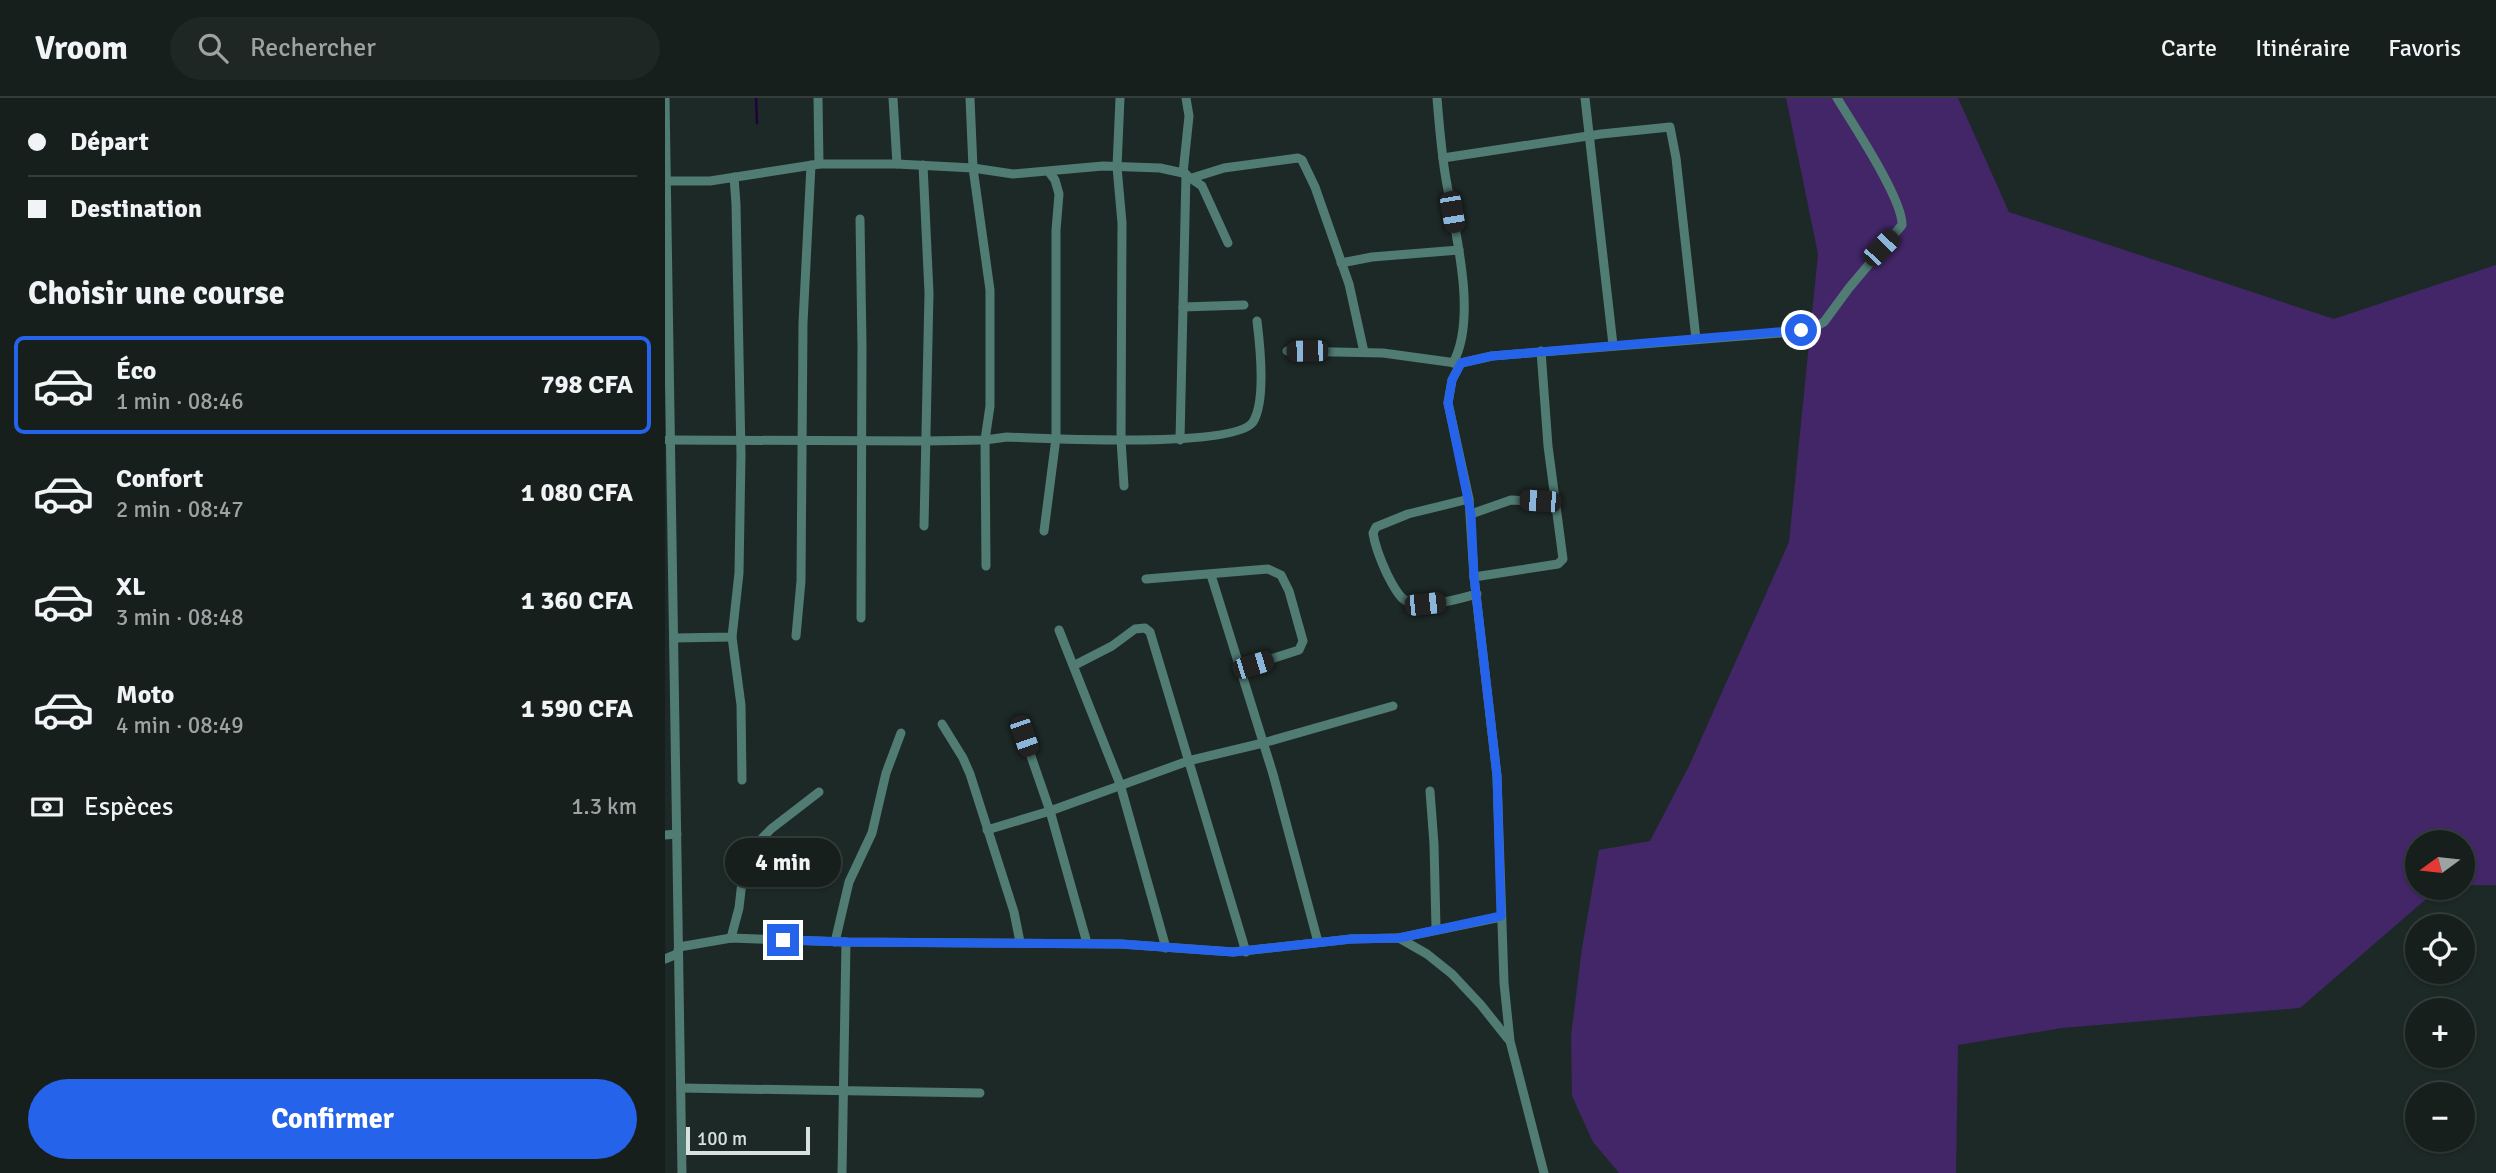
<!DOCTYPE html>
<html lang="fr">
<head>
<meta charset="utf-8">
<style>
	:root { --surface:#161f1c; --page:#1f2725; --text:#f1f3f6; --muted:#9ea2a3; --line:#353d3b; --accent:#2563eb }
	body { margin:0; font-family:Signika,sans-serif; background:var(--page); color:var(--text); height:100vh; display:flex; flex-direction:column; font-size:26px; white-space:nowrap }
	* { box-sizing:border-box; margin:0 }
	p { font-size:23px; color:var(--muted) }
	.icon { flex:none; width:38px; height:38px; fill:none; stroke:currentColor; stroke-width:2; stroke-linecap:round; stroke-linejoin:round }
	.map { position:relative; flex:1; overflow:hidden }
	.drawer { display:flex; flex-direction:column; background:var(--surface); width:665px }
	.drawer>* { flex:none }
	.hud { display:grid; align-content:center; height:154px; padding:0 28px; background:var(--surface) }
	.needle { width:46px; rotate:255deg }
	.tools { position:absolute; left:1740px; top:732px; display:grid; gap:14px }
	.tools a { display:grid; place-items:center; width:70px; height:70px; border-radius:50%; background:var(--surface); box-shadow:0 2px 5px #0004,0 0 0 2px var(--line); font-size:35px }
	.scale { position:absolute; left:21px; bottom:18px; width:124px; box-sizing:border-box; padding-left:7px; border:4px solid #d9e1df; border-top:0; font-size:19px; line-height:24px; white-space:nowrap; color:#d9e1df; -webkit-text-stroke:5px #1d2926; paint-order:stroke }
	.end { position:absolute; width:32px; height:32px; margin:-16px; border:9px solid #2563eb; background:#fff; box-shadow:0 0 0 4px #fff }
	.from { border-radius:50% }
	.bubble { position:absolute; height:49px; border-radius:24px; background:var(--surface); box-shadow:0 2px 5px #0004,0 0 0 2px var(--line); font-size:23px; font-weight:800; line-height:49px; text-align:center }
	.car { position:absolute; width:21px; height:42px; margin:-21px -10px; border-radius:9px; box-shadow:0 0 5px 2px #0007; background:linear-gradient(#222 24%,#8ab4d8 0 40%,#222 0 76%,#8ab4d8 0 86%,#222 0) }
	.hud b { display:flex; align-items:center; gap:24px; height:66px; font-size:26px }
	.hud b+b { border-top:2px solid var(--line) }
	.hud i { width:18px; height:18px; background:var(--text) }
	ul { padding:0; list-style:none }
	li { display:flex; align-items:center; gap:21px; height:98px; margin:0 14px 10px; padding:0 14px; border:4px solid transparent; border-radius:10px }
	li div { flex:1 }
	li b { display:block; font-size:26px }
	li em { font-style:normal; font-weight:800 }
	li.selected { border-color:var(--accent) }
	li>.icon { width:63px; height:63px; stroke-width:1.5 }
	h2 { padding:0 28px; font-size:32px; line-height:84px }
	.pay { display:flex; align-items:center; gap:18px; height:77px; padding:0 28px; font-size:26px }
	.pay p { margin-inline-start:auto }
	.action { display:flex; gap:14px; margin-top:auto; padding:14px 28px }
	.action a { flex:1; height:80px; border-radius:42px; background:var(--accent); color:#fff; font-size:28px; font-weight:800; line-height:80px; text-align:center }
	header { display:flex; align-items:center; gap:42px; box-sizing:border-box; height:98px; padding:0 35px; background:var(--surface); border-bottom:2px solid var(--line) }
	header strong { font-size:33px }
	nav { display:flex; gap:38px; margin-inline-start:auto; font-size:24px }
	.search { width:490px; height:63px; background:var(--page); display:flex; align-items:center; gap:18px; box-sizing:border-box; padding:0 24px; border-radius:38px; color:var(--muted); font-size:26px }
	main { display:flex; flex:1; min-height:0 }
	.map>svg:first-child { display:block }
	.green { fill:#422667 }
	.lines { fill:none; stroke-linecap:round; stroke-linejoin:round }
	.stream { stroke:#20003f; stroke-width:2.5 }
	.street { stroke:#507c73; stroke-width:9 }
	.route { stroke:#2563eb; stroke-width:9 }
</style>
</head>
<body>
<header>
<strong>Vroom</strong>
<div class="search"><svg class="icon" aria-label="search" viewBox="0 0 24 24"><circle cx="10" cy="10" r="6"/><path d="M15 15l6 6"/></svg>Rechercher</div>
<nav><a>Carte</a><a>Itinéraire</a><a>Favoris</a></nav>
</header>
<main>
<section class="drawer">
<div class="hud">
<b><i class="from"></i>Départ</b>
<b><i></i>Destination</b>
</div>
<h2>Choisir une course</h2>
<ul>
<li class="selected"><svg class="icon" aria-label="car" viewBox="0 0 24 24"><path d="M5 17H2v-5l4-1 3-4h7l3 4 3 1v5h-3M9 17h6M6 11h13"/><circle cx="7" cy="17" r="2"/><circle cx="17" cy="17" r="2"/></svg><div><b>Éco</b><p>1 min · 08:46</p></div><em>798 CFA</em></li>
<li><svg class="icon" aria-label="car" viewBox="0 0 24 24"><path d="M5 17H2v-5l4-1 3-4h7l3 4 3 1v5h-3M9 17h6M6 11h13"/><circle cx="7" cy="17" r="2"/><circle cx="17" cy="17" r="2"/></svg><div><b>Confort</b><p>2 min · 08:47</p></div><em>1 080 CFA</em></li>
<li><svg class="icon" aria-label="car" viewBox="0 0 24 24"><path d="M5 17H2v-5l4-1 3-4h7l3 4 3 1v5h-3M9 17h6M6 11h13"/><circle cx="7" cy="17" r="2"/><circle cx="17" cy="17" r="2"/></svg><div><b>XL</b><p>3 min · 08:48</p></div><em>1 360 CFA</em></li>
<li><svg class="icon" aria-label="car" viewBox="0 0 24 24"><path d="M5 17H2v-5l4-1 3-4h7l3 4 3 1v5h-3M9 17h6M6 11h13"/><circle cx="7" cy="17" r="2"/><circle cx="17" cy="17" r="2"/></svg><div><b>Moto</b><p>4 min · 08:49</p></div><em>1 590 CFA</em></li>
</ul>
<div class="pay"><svg class="icon" aria-label="cash" viewBox="0 0 24 24"><path d="M3 7h18v10H3z"/><circle cx="12" cy="12" r="2"/></svg>Espèces<p>1.3 km</p></div>
<div class="action"><a>Confirmer</a></div>
</section>
<div class="map">
<svg width="1831" height="1075" viewBox="0 0 1831 1075">
	<rect width="100%" height="100%" fill="#1d2926"/>
	<path class="green" d="M 1121,0 L 1293,0 L 1344,114 L 1669,221 L 1831,167 L 1831,787 L 1797,787 L 1797,744 L 1752,744 L 1752,789 L 1775,789 L 1635,910 L 1397,930 L 1293,947 L 1291,1075 L 954,1075 L 928,1044 L 907,998 L 906,938 L 917,850 L 934,752 L 985,743 L 1024,668 L 1124,444 L 1153,156 Z"/>
	<g class="lines">
		<path class="stream" d="M 91,0 L 92,25"/>
		<g class="street">
			<path d="M 0,0 L 17,1075"/>
			<path d="M 153,0 L 154,66"/>
			<path d="M 228,0 L 232,66"/>
			<path d="M 305,0 L 308,70 L 325,192 L 325,308 L 320,342 L 321,468"/>
			<path d="M 455,0 L 452,69 L 457,125 L 456,342 L 459,388"/>
			<path d="M 772,0 C 774,25 776,50 780,75 C 788,127 814,217 788,265"/>
			<path d="M 920,0 L 948,247"/>
			<path d="M 778,60 L 936,36 L 1005,29 L 1011,60 L 1031,241"/>
			<path d="M 258,67 L 264,195 L 259,428"/>
			<path d="M 518,75 L 524,18 L 521,0"/>
			<path d="M 527,80 L 559,70 L 633,60 L 637,62 L 650,89 L 684,186 L 699,254"/>
			<path d="M 2,83 L 45,83 L 154,66 L 232,66 L 308,70 L 348,76 L 438,68 L 495,70 L 518,75 L 537,88 L 563,145"/>
			<path d="M 195,121 L 197,247 L 196,520"/>
			<path d="M 676,165 L 707,159 L 794,152"/>
			<path d="M 518,209 L 579,207"/>
			<path d="M 622,253 L 718,255 L 791,265"/>
			<path d="M 2,342 L 260,343 L 320,342 L 342,339 C 379,340 569,351 588,324 C 601,303 595,247 592,223"/>
			<path d="M 515,342 L 521,76"/>
			<path d="M 804,401 L 743,416 L 711,429 L 708,435 C 710,449 716,463 722,476 C 726,484 731,494 737,500 C 753,514 793,501 812,496"/>
			<path d="M 806,416 L 846,402 L 891,404"/>
			<path d="M 379,433 L 391,340 L 391,132 L 394,96 L 390,82 L 384,74"/>
			<path d="M 546,477 L 608,676 L 653,844"/>
			<path d="M 809,479 L 893,466 L 898,461 L 883,348 L 876,253"/>
			<path d="M 481,481 L 603,471 L 616,477 L 624,493 L 638,543 L 634,552 L 574,571"/>
			<path d="M 394,532 L 455,686 L 501,850"/>
			<path d="M 131,538 L 136,483 L 138,225 L 146,67"/>
			<path d="M 67,539 L 76,607 L 77,682"/>
			<path d="M 9,540 L 67,539 L 74,475 L 76,357 L 71,106 L 69,79"/>
			<path d="M 410,567 L 447,548 L 470,531 L 480,530 L 485,534 L 581,854"/>
			<path d="M 277,626 L 298,660 L 305,676 L 349,814 L 355,844"/>
			<path d="M 359,638 L 385,713 L 422,845"/>
			<path d="M 765,693 L 769,746 L 771,830"/>
			<path d="M 322,732 L 385,713 L 523,663 L 598,645 L 728,608"/>
			<path d="M 0,737 L 12,736"/>
			<path d="M 66,840 L 74,810 L 79,766 L 85,753 L 106,731 L 154,694"/>
			<path d="M 734,840 L 836,819"/>
			<path d="M 170,844 L 184,784 L 207,735 L 221,675 L 236,635"/>
			<path d="M 0,861 L 12,856 L 14,849 L 66,840 L 181,844 L 456,846 L 568,854 L 686,841 L 734,840 L 762,856 L 787,876 L 816,907 L 843,941"/>
			<path d="M 16,990 L 315,995"/>
			<path d="M 177,1075 L 181,844"/>
			<path d="M 879,1075 L 845,943 L 839,885 L 832,678 L 809,479 L 804,401 L 783,305 L 787,282 L 796,265 L 827,258 L 1128,234 L 1148,230 L 1159,224 L 1184,190 L 1237,127 C 1238,101 1187,25 1172,0"/>
		</g>
	</g>
	<g class="lines">
		<path class="route" d="M 118,842 L 181,844 L 456,846 L 568,854 L 686,841 L 734,840 L 836,818 L 832,678 L 809,479 L 806,416 L 783,305 L 787,282 L 796,265 L 827,258 L 1136,232"/>
	</g>
</svg>
<div class="tools">
<a><svg class="needle" viewBox="-14 -14 28 28"><path d="M0-13l5 13h-10z" fill="#e53935"/><path d="M0 13l5-13h-10z" fill="#9ea2a3"/></svg></a>
<a><svg class="icon" aria-label="locate" viewBox="0 0 24 24"><circle cx="12" cy="12" r="6"/><path d="M12 2v4M12 18v4M2 12h4M18 12h4"/></svg></a>
<a>+</a>
<a>−</a>
</div>
<div class="scale">100 m</div>
<i class="end from" style="left:1136px;top:232px"></i>
<i class="end" style="left:118px;top:842px"></i>
<div class="bubble" style="left:60px;top:740px;width:116px">4 min</div>
<i class="car" style="left:787px;top:114px;rotate:170deg"></i>
<i class="car" style="left:1216px;top:150px;rotate:44deg"></i>
<i class="car" style="left:642px;top:253px;rotate:269deg"></i>
<i class="car" style="left:875px;top:403px;rotate:274deg"></i>
<i class="car" style="left:760px;top:506px;rotate:84deg"></i>
<i class="car" style="left:588px;top:567px;rotate:73deg"></i>
<i class="car" style="left:359px;top:638px;rotate:161deg"></i>
</div>
</main>
</body>
</html>
